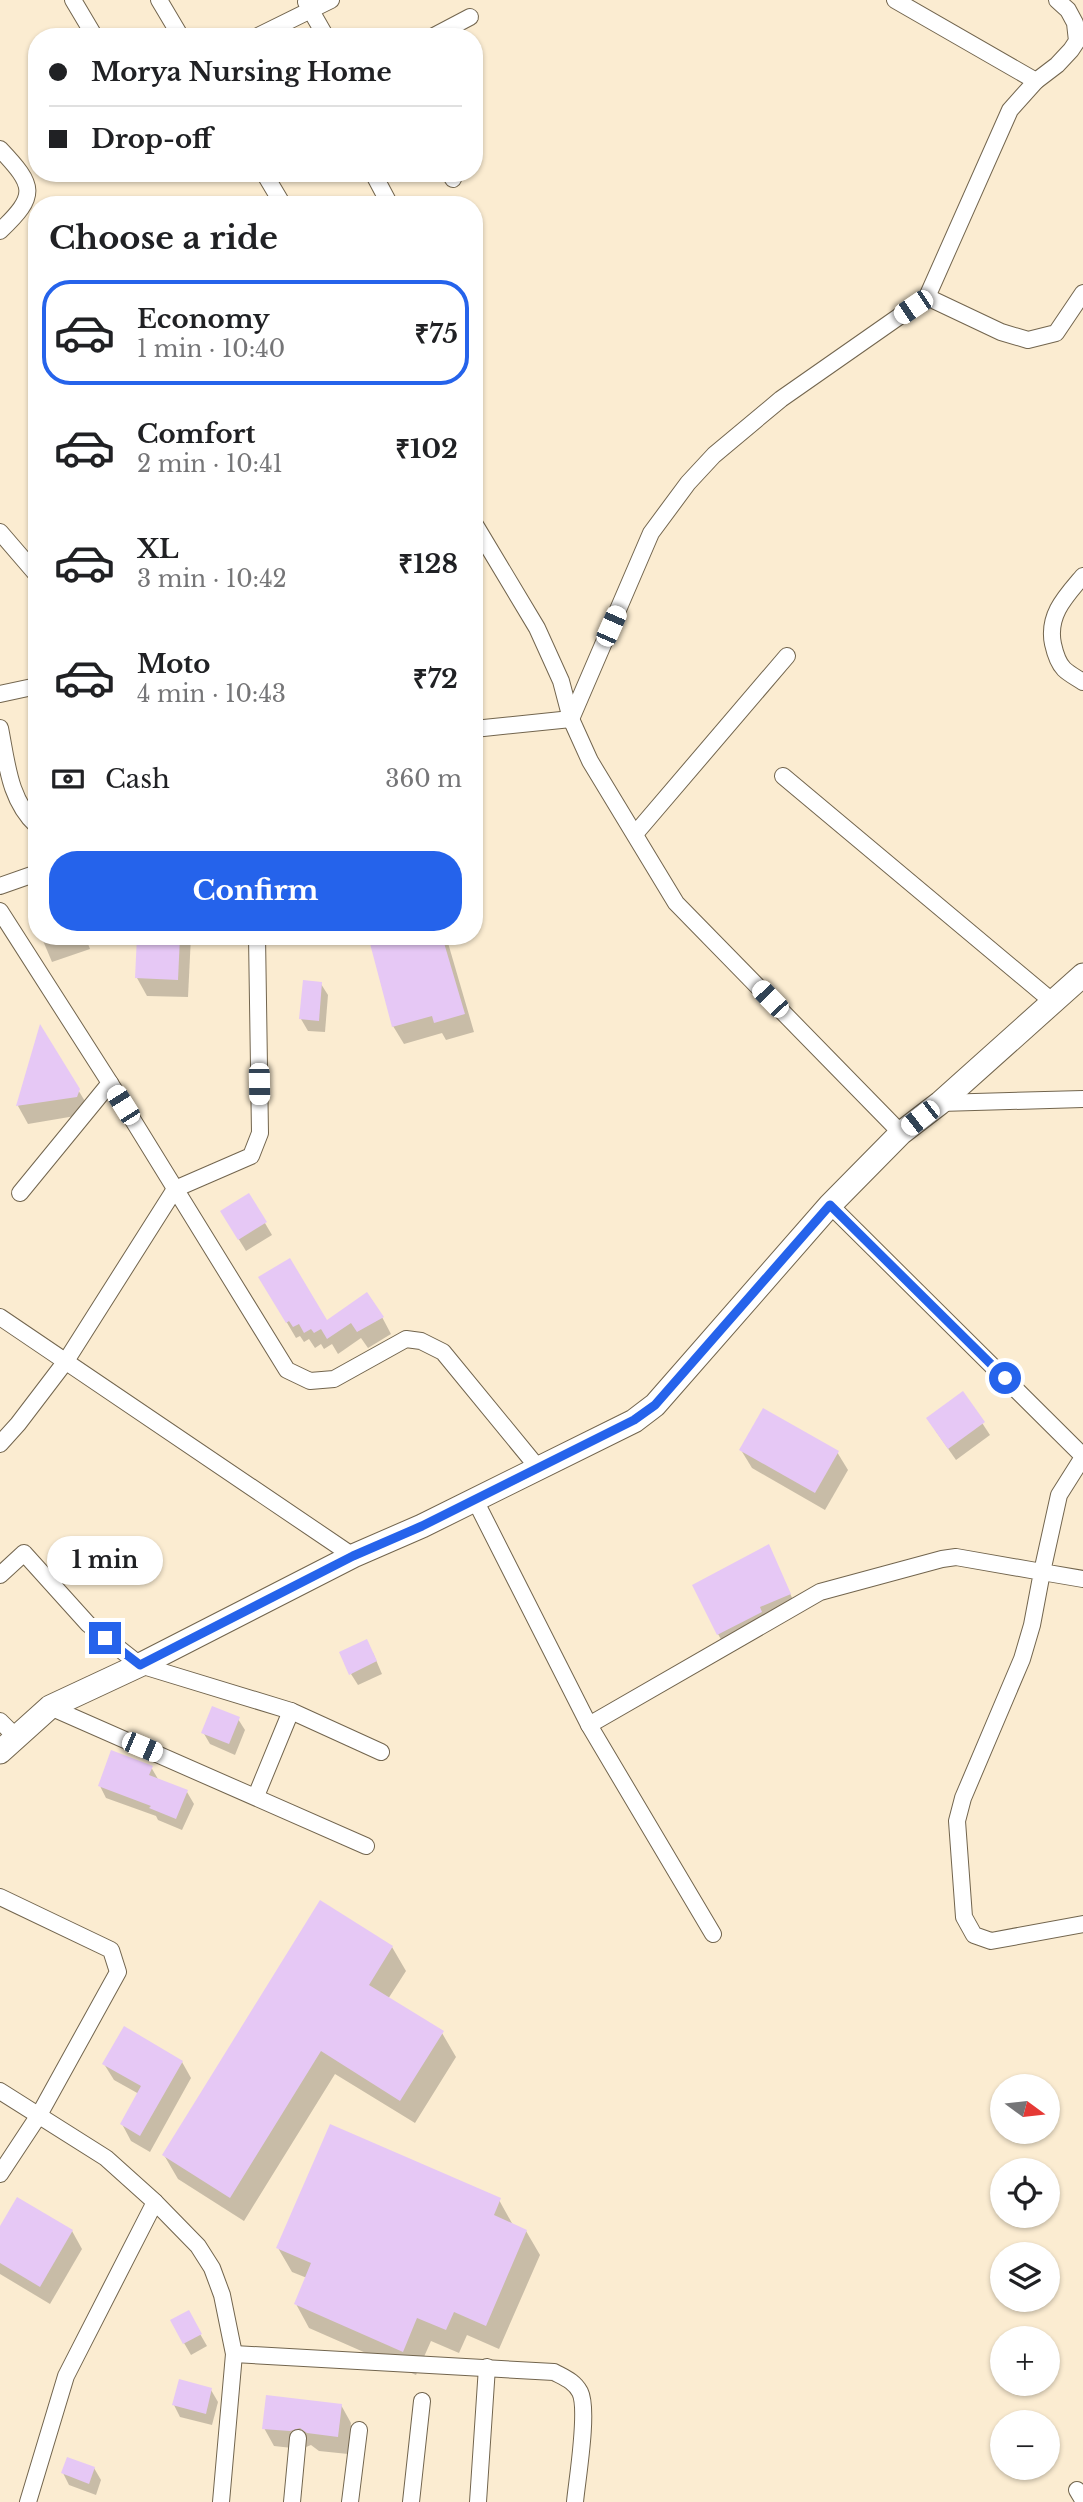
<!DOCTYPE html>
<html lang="en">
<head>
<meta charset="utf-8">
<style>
	:root { --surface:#fff; --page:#f6f6f6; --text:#202124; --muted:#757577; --line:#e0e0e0; --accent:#2563eb }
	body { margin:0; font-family:"Libre Baskerville",serif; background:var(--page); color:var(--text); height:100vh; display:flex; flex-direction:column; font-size:26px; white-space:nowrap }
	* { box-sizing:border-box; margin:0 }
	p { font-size:23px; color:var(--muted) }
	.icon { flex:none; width:38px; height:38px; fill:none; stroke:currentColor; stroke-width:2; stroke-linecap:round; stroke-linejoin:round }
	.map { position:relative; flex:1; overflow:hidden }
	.sheet { position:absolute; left:28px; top:196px; width:455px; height:749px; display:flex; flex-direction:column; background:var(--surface); border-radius:28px; box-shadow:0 2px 5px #0004 }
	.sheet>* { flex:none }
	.hud { position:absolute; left:28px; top:28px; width:455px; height:154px; border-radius:28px; box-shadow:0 2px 5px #0004; display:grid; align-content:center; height:154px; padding:0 21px; background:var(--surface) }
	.needle { width:46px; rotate:105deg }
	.controls { position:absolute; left:990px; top:2074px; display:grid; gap:14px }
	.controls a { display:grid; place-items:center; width:70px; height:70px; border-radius:50%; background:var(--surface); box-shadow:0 2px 5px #0004; font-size:35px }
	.end { position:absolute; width:32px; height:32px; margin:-16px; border:9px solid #2563eb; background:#fff; box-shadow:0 0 0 4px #fff }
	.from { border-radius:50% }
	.bubble { position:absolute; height:49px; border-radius:24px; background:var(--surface); box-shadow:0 2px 5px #0004; font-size:23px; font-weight:700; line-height:49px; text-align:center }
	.car { position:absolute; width:21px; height:42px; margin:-21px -10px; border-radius:9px; box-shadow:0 0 5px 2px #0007; background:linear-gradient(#fff 24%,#345 0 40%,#fff 0 76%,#345 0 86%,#fff 0) }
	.hud b { display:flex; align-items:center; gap:24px; height:66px; font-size:26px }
	.hud b+b { border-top:2px solid var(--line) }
	.hud i { width:18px; height:18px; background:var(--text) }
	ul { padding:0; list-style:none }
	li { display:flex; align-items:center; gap:21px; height:105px; margin:0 14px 10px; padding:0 7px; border:4px solid transparent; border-radius:28px }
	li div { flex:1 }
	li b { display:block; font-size:26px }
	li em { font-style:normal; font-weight:700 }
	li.on { border-color:var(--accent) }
	li>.icon { width:63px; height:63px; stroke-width:1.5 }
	h2 { padding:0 21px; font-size:32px; line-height:84px }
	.pay { display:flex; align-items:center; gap:18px; height:77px; padding:0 21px; font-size:26px }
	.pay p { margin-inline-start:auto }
	.action { display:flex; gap:14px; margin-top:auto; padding:14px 21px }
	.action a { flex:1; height:80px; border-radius:28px; background:var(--accent); color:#fff; font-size:28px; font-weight:700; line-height:80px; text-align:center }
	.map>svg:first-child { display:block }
	.shadow { fill:#0003 }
	.building { fill:#e6c8f5 }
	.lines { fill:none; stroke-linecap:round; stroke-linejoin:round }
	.street-casing { stroke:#72654e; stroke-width:18 }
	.secondary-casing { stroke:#72654e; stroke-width:25 }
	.street { stroke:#fff; stroke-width:16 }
	.secondary { stroke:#fff; stroke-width:23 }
	.route { stroke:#2563eb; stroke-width:9 }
</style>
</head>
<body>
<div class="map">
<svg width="1083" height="2502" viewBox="0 0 1083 2502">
	<rect width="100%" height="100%" fill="#fbecd1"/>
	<g class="shadow">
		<path d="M 41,936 L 85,936 L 90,949 L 52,962 Z"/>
		<path d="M 139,936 L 191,936 L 188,997 L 147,996 L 137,978 Z"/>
		<path d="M 369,936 L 446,936 L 474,1032 L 446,1040 L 442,1033 L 404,1044 L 393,1026 Z"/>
		<path d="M 321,984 L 328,995 L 325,1032 L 308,1031 L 301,1019 Z"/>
		<path d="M 41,1028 L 89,1108 L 87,1114 L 28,1124 L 18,1106 Z"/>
		<path d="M 249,1196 L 272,1235 L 246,1251 L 222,1212 Z"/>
		<path d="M 260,1277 L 326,1322 L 382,1317 L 391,1334 L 368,1348 L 361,1338 L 338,1354 L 332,1344 L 324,1349 L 321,1344 L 315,1348 L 309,1339 L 304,1342 L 300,1336 L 296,1338 Z"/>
		<path d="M 963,1394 L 990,1435 L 956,1460 L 935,1430 Z"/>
		<path d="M 741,1450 L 837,1452 L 848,1470 L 825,1510 L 752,1468 Z"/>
		<path d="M 769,1547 L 798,1611 L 727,1650 L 718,1634 Z"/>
		<path d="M 373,1653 L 382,1674 L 358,1685 L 351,1674 Z"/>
		<path d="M 238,1719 L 245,1730 L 235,1755 L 210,1744 L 203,1732 Z"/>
		<path d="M 151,1767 L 158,1779 L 187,1792 L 194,1804 L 182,1830 L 158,1820 L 156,1816 L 106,1798 L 100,1786 Z"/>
		<path d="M 392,1947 L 406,1971 L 388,1999 L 442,2033 L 456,2057 L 415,2123 L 335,2074 L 244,2221 L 178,2179 L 164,2155 Z"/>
		<path d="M 182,2062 L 191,2078 L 150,2152 L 131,2141 L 122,2124 L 139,2094 L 114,2080 L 104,2064 Z"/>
		<path d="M 499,2200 L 513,2225 L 526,2231 L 540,2255 L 499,2349 L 467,2335 L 459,2353 L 431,2341 L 416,2375 L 309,2328 L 296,2304 L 307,2278 L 292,2272 L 278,2248 Z"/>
		<path d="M 0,2229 L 72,2231 L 82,2249 L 50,2304 L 0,2274 Z"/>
		<path d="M 188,2313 L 207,2346 L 191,2355 L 184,2343 Z"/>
		<path d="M 211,2390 L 218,2402 L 212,2425 L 180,2417 L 174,2405 Z"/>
		<path d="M 341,2405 L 351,2423 L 348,2454 L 319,2451 L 311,2445 L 301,2449 L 274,2446 L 264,2428 Z"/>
		<path d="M 94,2468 L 101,2480 L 96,2495 L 69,2485 L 63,2473 Z"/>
	</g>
	<g class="building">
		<path d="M 137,936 L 180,936 L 178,980 L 135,978 Z"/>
		<path d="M 368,936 L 442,936 L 465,1014 L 434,1023 L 432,1016 L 392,1027 Z"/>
		<path d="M 303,980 L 322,982 L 319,1021 L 299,1019 Z"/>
		<path d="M 40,1024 L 80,1089 L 77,1097 L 16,1106 Z"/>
		<path d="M 249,1193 L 267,1222 L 238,1240 L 220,1211 Z"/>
		<path d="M 290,1258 L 327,1320 L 367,1292 L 384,1317 L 357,1332 L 351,1323 L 327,1339 L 321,1329 L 314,1333 L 311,1329 L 304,1333 L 299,1324 L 293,1327 L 289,1321 L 286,1323 L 258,1277 Z"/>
		<path d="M 963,1391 L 985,1422 L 948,1449 L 926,1418 Z"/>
		<path d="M 763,1408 L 839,1451 L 815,1493 L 739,1450 Z"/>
		<path d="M 769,1544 L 791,1594 L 760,1607 L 762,1612 L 717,1635 L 692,1585 Z"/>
		<path d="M 367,1639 L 377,1661 L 349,1675 L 339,1652 Z"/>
		<path d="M 212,1706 L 240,1717 L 229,1744 L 201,1733 Z"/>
		<path d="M 111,1750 L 153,1766 L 149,1775 L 188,1790 L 176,1819 L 149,1808 L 151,1806 L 98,1786 Z"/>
		<path d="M 320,1900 L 393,1946 L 369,1985 L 444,2031 L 400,2101 L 321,2051 L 230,2198 L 162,2155 Z"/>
		<path d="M 124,2026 L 183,2061 L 140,2136 L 120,2124 L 141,2086 L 102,2064 Z"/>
		<path d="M 330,2124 L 501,2198 L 494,2215 L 527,2230 L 486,2326 L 454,2312 L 446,2330 L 417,2318 L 403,2352 L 294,2304 L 311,2263 L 276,2248 Z"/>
		<path d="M 17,2197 L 73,2230 L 40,2287 L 0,2263 L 0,2226 Z"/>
		<path d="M 189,2310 L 202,2334 L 183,2344 L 170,2320 Z"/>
		<path d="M 179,2379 L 212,2388 L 206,2414 L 172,2405 Z"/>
		<path d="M 266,2395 L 342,2404 L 338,2437 L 307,2433 L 300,2428 L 290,2431 L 262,2429 Z"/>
		<path d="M 67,2457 L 95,2467 L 89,2484 L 61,2473 Z"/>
	</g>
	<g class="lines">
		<defs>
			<g id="street">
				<path d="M 73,0 L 95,37"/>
				<path d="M 159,0 L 181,37"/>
				<path d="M 895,0 L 1036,81"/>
				<path d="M 306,2 L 326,37"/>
				<path d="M 256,37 L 331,0"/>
				<path d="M 432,37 L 470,17"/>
				<path d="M 0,149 C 35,186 38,195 0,231"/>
				<path d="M 264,173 L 283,205"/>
				<path d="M 373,173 L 390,205"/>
				<path d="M 450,173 L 453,179"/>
				<path d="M 927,297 L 1001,332 L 1028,340 L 1056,333 L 1083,293"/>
				<path d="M 474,523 L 537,628 L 561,681 L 571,719 L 590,761 L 676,903 L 901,1133"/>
				<path d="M 0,532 L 37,575"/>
				<path d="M 1083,576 C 1066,596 1047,615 1053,644 C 1055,653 1058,663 1064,669 C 1069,674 1077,678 1083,682"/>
				<path d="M 0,694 L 37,686"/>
				<path d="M 0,728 C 7,763 9,800 37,826"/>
				<path d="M 474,729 L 571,719 L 651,533 L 688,483 L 714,455 L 781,399 L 927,297 L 1010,110 L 1036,81 L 1057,65 L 1071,50 L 1077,41 L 1075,23 L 1068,10 L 1057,0"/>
				<path d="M 783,776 L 1053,1002"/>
				<path d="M 635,834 L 787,656"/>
				<path d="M 0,886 L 37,873"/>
				<path d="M 0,911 L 110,1083 L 287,1370 L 310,1381 L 334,1379 L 406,1339 L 421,1341 L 443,1352 L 539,1469"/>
				<path d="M 940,1103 L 1083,1099"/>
				<path d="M 20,1193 L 110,1083"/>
				<path d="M 830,1205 L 1083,1456"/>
				<path d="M 0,1317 L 353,1556"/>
				<path d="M 0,1444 L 18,1424 L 66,1361 L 175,1189 L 251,1156 L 260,1133 L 257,936"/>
				<path d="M 1083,1457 L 1059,1495 L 1042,1572 L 1083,1579"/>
				<path d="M 475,1500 L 589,1725 L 713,1934"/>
				<path d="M 0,1575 L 24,1553 L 88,1624 L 140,1665 L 291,1711 L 381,1752"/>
				<path d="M 50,1707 L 366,1846"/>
				<path d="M 0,1721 L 15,1736"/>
				<path d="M 589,1725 L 820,1592 L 942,1559 L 956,1557 L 1042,1572 L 1032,1625 L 1022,1659 L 963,1798 L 957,1821 L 964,1917 L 974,1935 L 991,1941 L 1083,1924"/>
				<path d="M 256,1796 L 291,1711"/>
				<path d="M 0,1897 L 111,1950 L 118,1972 L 39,2115 L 0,2174"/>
				<path d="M 0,2091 L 106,2158 L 155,2202 L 198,2246 L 212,2268 L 222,2295 L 234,2354 L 221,2502"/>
				<path d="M 234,2354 L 554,2372 C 565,2378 574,2381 580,2392 C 589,2410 577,2480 575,2502"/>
				<path d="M 1077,2490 L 1083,2500"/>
				<path d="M 28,2502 L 66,2376 L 155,2202"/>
				<path d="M 292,2502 L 298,2438"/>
				<path d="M 350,2502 L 359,2430"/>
				<path d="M 411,2502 L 422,2401"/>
				<path d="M 478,2502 L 487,2367"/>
			</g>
			<path id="secondary" d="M 0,1752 L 50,1707 L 140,1665 L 353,1556 L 422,1526 L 634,1421 L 655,1405 L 830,1205 L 901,1133 L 940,1103 L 1083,975"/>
		</defs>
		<use href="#street" class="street-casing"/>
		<use href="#secondary" class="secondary-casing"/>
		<use href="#street" class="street"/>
		<use href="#secondary" class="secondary"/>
	</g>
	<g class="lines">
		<path class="route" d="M 105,1638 L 140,1665 L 353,1556 L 422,1526 L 634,1420 L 655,1405 L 830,1205 L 1005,1378"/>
	</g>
</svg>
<div class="controls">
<a><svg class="needle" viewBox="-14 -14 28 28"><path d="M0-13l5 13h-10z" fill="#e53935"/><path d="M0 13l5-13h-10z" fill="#757577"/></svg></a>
<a><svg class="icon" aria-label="locate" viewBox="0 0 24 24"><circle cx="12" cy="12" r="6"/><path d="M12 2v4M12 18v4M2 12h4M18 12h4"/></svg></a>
<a><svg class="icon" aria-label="layers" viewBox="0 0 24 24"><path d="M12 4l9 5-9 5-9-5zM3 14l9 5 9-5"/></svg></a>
<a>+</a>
<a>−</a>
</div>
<i class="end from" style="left:1005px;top:1378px"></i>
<i class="end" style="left:105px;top:1638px"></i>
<div class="bubble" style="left:47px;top:1536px;width:116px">1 min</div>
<i class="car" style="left:913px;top:307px;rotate:236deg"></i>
<i class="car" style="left:611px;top:626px;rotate:24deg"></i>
<i class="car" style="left:770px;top:999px;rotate:316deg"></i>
<i class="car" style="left:259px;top:1084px;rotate:179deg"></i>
<i class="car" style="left:123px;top:1105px;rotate:328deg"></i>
<i class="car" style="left:920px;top:1118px;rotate:232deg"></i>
<i class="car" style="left:142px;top:1747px;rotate:113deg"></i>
<div class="hud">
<b><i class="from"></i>Morya Nursing Home</b>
<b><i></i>Drop-off</b>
</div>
<section class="sheet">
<h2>Choose a ride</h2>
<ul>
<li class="on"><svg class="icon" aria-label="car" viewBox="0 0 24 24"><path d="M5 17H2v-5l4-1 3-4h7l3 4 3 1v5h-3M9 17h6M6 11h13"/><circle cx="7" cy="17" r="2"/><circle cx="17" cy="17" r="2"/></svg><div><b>Economy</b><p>1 min · 10:40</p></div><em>₹75</em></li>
<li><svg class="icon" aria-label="car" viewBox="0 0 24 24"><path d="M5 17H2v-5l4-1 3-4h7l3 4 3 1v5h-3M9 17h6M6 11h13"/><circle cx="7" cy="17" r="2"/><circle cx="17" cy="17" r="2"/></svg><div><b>Comfort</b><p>2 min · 10:41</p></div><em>₹102</em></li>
<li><svg class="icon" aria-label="car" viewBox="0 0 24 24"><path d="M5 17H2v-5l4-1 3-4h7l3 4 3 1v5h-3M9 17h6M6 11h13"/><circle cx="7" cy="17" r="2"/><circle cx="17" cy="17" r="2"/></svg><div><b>XL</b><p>3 min · 10:42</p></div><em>₹128</em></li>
<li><svg class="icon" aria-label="car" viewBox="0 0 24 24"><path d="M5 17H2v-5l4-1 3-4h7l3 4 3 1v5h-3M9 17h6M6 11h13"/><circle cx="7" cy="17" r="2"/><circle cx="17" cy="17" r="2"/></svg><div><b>Moto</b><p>4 min · 10:43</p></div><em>₹72</em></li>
</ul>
<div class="pay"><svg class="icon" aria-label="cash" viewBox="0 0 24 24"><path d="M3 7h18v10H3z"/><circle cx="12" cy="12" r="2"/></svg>Cash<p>360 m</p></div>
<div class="action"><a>Confirm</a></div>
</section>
</div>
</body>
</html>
